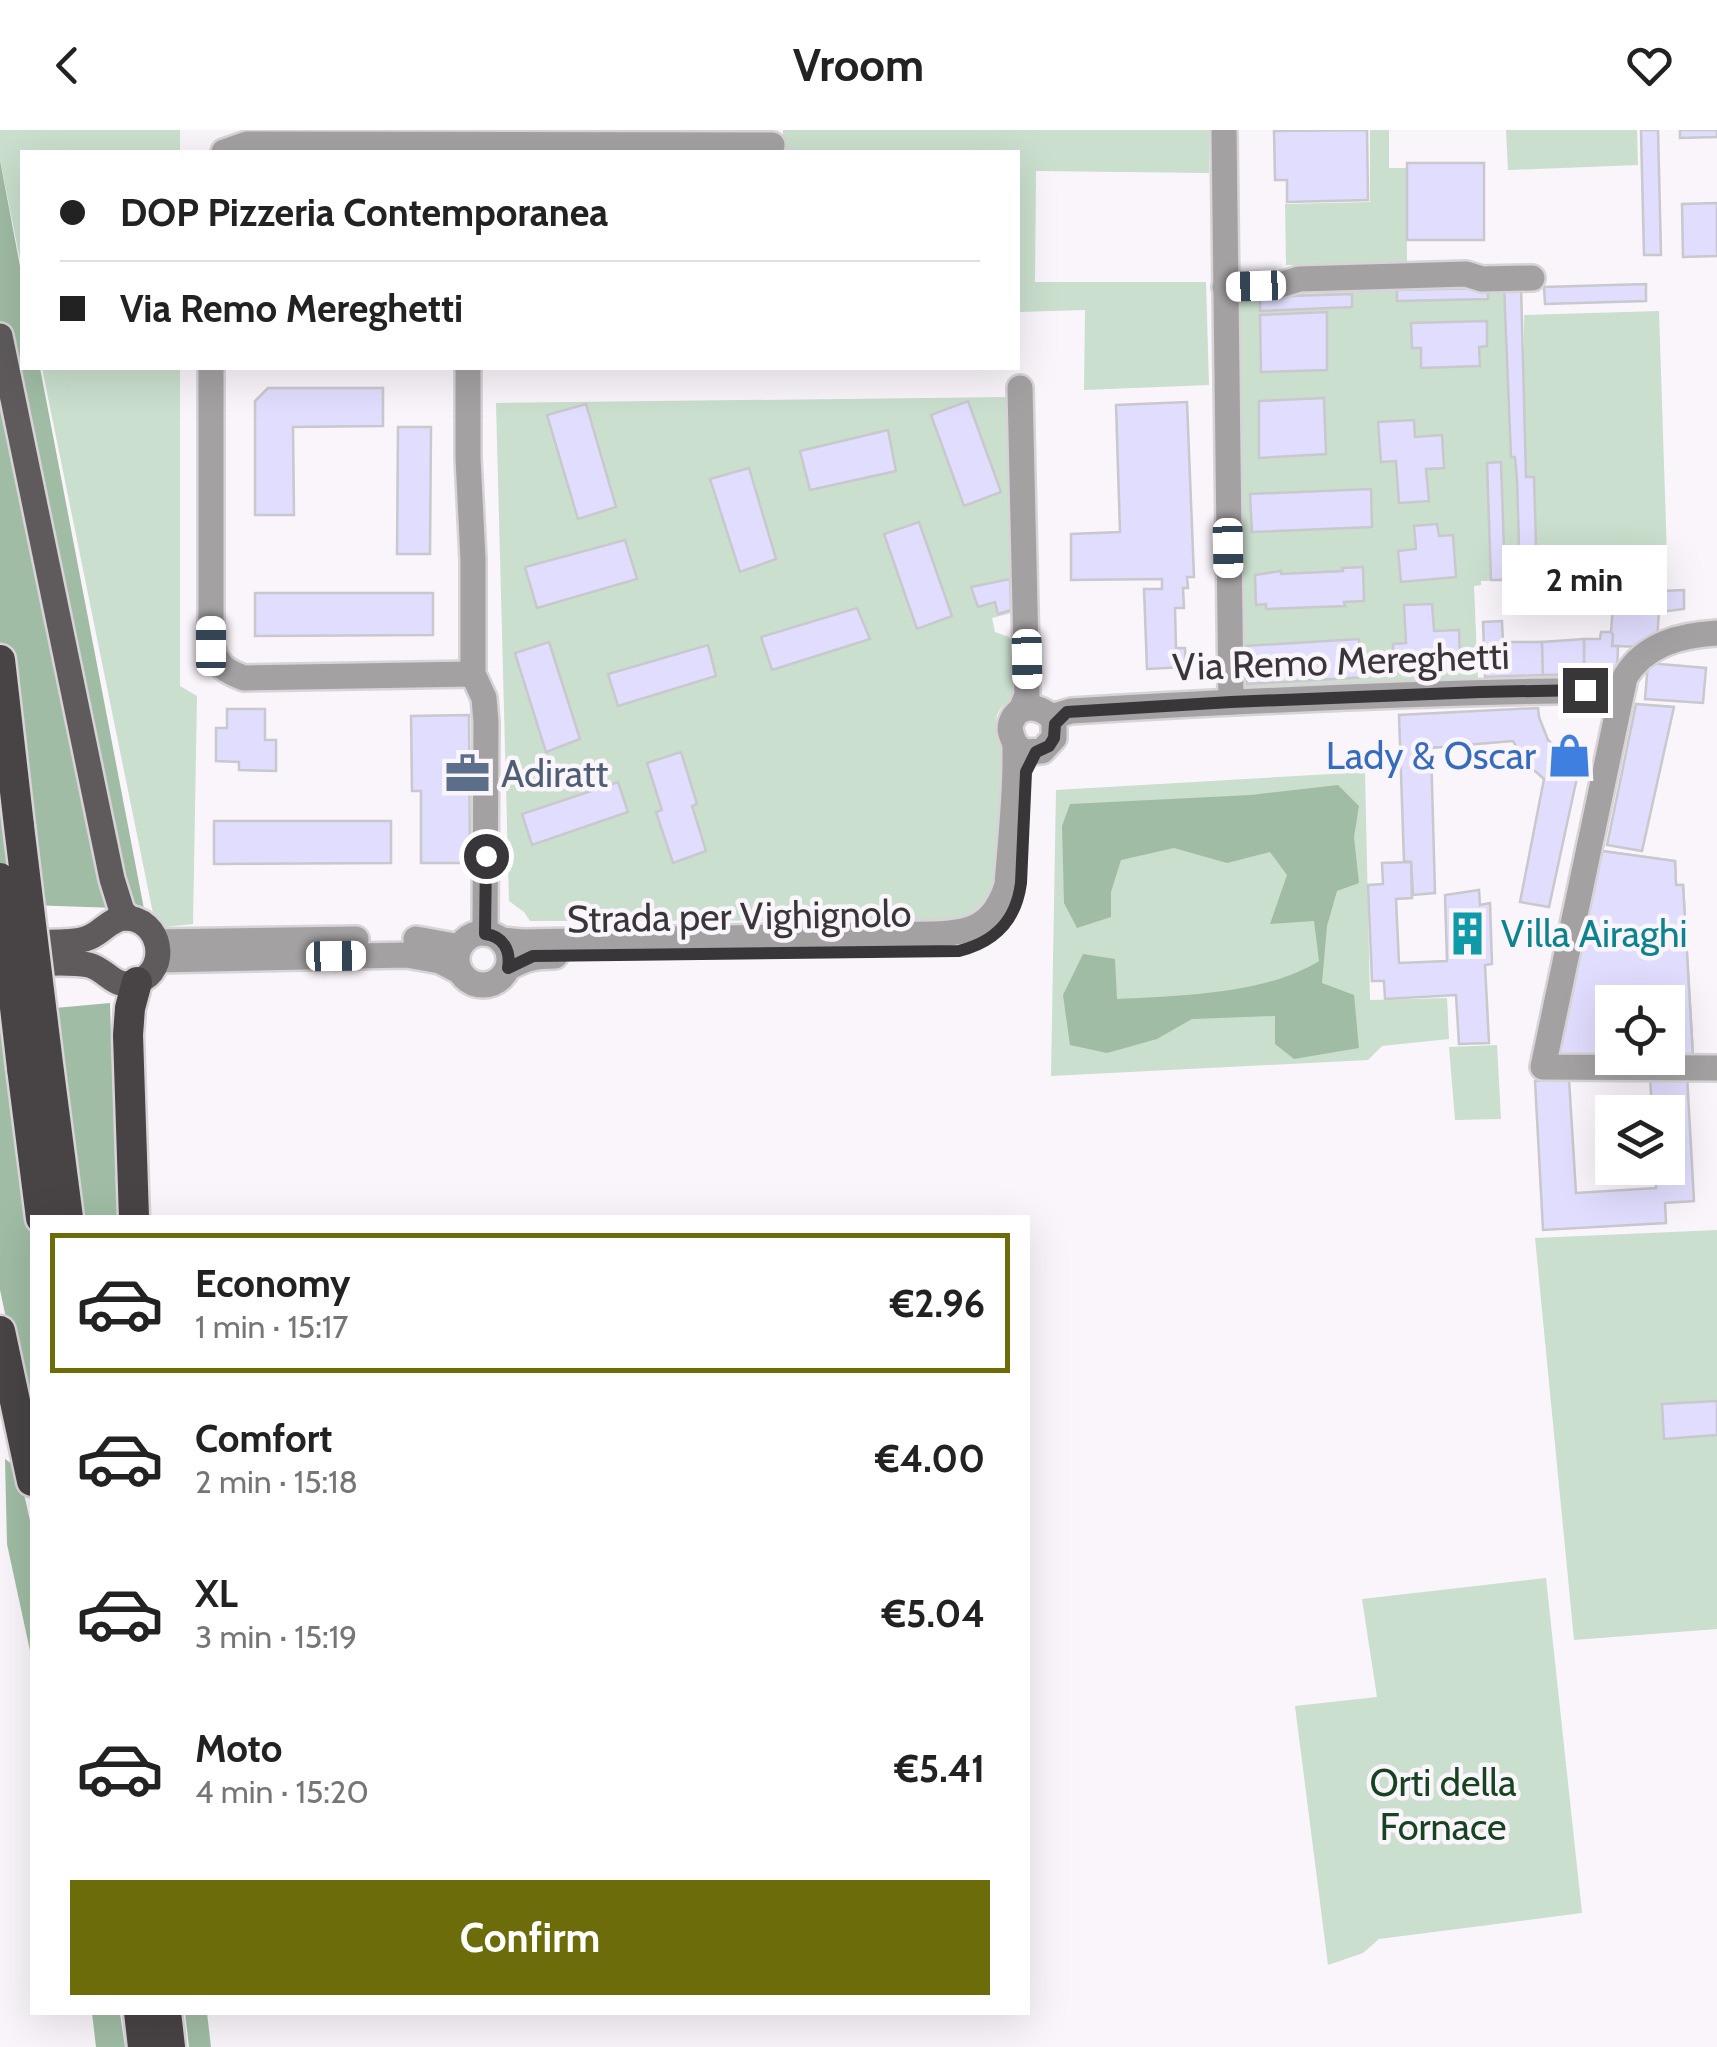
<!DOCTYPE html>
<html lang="en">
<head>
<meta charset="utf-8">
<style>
	:root { --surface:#fff; --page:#f6f6f6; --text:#222; --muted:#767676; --line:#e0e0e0; --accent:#6d6c0a }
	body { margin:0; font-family:Cabin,sans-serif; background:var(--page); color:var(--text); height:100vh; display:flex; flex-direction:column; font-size:38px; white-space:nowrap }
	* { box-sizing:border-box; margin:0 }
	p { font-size:32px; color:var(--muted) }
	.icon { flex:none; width:55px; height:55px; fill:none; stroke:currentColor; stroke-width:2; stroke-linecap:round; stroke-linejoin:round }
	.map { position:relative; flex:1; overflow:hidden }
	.details { position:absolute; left:30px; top:1085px; width:1000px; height:800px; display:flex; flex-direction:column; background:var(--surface); border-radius:0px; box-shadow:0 10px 40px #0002 }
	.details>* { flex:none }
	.banner { position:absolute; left:20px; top:20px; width:1000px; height:220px; border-radius:0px; box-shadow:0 10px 40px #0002; display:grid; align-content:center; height:220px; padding:0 40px; background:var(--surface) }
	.tools { position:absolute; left:1595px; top:855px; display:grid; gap:20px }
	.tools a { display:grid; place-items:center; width:90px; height:90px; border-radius:0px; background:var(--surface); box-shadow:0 10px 40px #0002; font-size:50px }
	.end { position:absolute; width:45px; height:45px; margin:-22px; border:12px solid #383638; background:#fff; box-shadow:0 0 0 5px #fff }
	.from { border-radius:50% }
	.bubble { position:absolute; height:70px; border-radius:0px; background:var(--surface); box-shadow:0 10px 40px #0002; font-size:32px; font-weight:700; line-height:70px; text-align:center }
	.car { position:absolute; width:30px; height:60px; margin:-30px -15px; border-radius:12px; box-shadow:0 0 8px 2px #0007; background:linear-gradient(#fff 24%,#345 0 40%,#fff 0 76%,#345 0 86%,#fff 0) }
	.banner b { display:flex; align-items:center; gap:35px; height:95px; font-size:38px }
	.banner b+b { border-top:2px solid var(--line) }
	.banner i { width:25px; height:25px; background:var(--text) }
	ul { padding:18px 0 0; list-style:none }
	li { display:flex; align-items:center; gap:30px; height:140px; margin:0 20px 15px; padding:0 20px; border:5px solid transparent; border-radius:0px }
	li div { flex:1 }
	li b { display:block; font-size:38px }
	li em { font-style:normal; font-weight:700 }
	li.on { border-color:var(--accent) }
	li>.icon { width:90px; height:90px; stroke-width:1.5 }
	.cta { display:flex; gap:20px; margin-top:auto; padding:20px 40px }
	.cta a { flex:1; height:115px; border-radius:0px; background:var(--accent); color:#fff; font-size:40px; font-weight:700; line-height:115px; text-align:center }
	header { display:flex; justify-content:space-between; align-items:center; height:130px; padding:0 40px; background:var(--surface); font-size:45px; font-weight:700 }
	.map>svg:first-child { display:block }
	.green { fill:#cadfcd }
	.forest { fill:#a0bca4 }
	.building { fill:#e1ddfe; stroke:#c8c8cd; stroke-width:2.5; fill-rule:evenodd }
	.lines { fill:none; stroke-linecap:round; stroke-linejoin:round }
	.minor-casing { stroke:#d7d3d7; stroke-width:30 }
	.major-casing { stroke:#d7d3d7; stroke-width:30 }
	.highway-casing { stroke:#d7d3d7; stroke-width:35 }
	.minor { stroke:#a4a1a2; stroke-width:25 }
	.major { stroke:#5f5b5d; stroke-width:25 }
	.highway { stroke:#484345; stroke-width:30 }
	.highway-bridge-casing { stroke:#d7d3d7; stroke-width:35; stroke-linecap:butt }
	.highway-bridge { stroke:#484345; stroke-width:30 }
	.route { stroke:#383638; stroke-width:12 }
	.labels { text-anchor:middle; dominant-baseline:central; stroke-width:9; stroke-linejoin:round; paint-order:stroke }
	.street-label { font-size:38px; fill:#383638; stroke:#faf5fa }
	.shop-label { font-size:38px; fill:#366cbe; stroke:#faf5fa; text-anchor:end }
	.service-label { font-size:38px; fill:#4e5e75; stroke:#faf5fa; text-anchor:start }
	.culture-label { font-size:38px; fill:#0d838f; stroke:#faf5fa; text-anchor:start }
	.park-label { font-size:38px; fill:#164321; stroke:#faf5fa }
</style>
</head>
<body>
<header><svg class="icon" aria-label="back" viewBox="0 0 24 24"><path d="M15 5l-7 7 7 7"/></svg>Vroom<svg class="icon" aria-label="heart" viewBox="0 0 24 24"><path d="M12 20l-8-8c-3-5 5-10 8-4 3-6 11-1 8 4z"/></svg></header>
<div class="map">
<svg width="1717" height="1917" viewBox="0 0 1717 1917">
	<rect width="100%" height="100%" fill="#faf5fa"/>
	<g class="green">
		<path d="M 0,0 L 180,0 L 180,22 L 22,22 L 22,140 L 0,29 Z"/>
		<path d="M 783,0 L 1209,0 L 1209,43 L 1036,41 L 1035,152 L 1206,152 L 1209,255 L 1084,260 L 1085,180 L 1018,182 L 1018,22 L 783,22 Z"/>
		<path d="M 1370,0 L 1389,0 L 1389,38 L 1406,38 L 1407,134 L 1286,135 L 1285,74 L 1370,72 Z"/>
		<path d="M 1506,0 L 1637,0 L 1638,35 L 1508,40 Z"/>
		<path d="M 1521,156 L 1524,262 L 1524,185 L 1659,181 L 1667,427 L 1624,431 L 1537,435 L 1537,449 L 1481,451 L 1481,455 L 1474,456 L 1478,549 L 1249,563 L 1240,551 L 1239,166 Z"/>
		<path d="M 42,238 L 180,238 L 180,556 L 197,566 L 193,794 L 156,798 Z"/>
		<path d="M 1009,267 L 1015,482 L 992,488 L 995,502 L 1009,507 L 1015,518 L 1015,568 C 991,579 992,597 1006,617 C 1005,641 1004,665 1002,690 C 1000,732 1002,775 954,790 L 530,791 L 524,782 L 509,771 L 496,273 Z"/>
		<path d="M 1365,642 L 1370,870 L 1447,868 L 1449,909 L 1382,916 L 1368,930 L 1051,946 L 1056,660 Z"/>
		<path d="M 1497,915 L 1501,989 L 1455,990 L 1449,917 Z"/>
		<path d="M 1717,1100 L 1717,1499 L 1574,1510 L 1535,1108 Z"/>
		<path d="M 1546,1448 L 1582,1783 L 1379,1809 L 1363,1823 L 1328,1835 L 1295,1576 L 1377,1567 L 1362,1469 Z"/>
	</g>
	<g class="forest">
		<path d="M 0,30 L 22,147 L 22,238 L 40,238 L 144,779 L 0,774 Z"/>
		<path d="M 1338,655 L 1359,676 L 1354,707 L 1359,753 L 1337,761 L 1327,796 L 1322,853 L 1354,865 L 1359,918 L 1294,929 L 1275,914 L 1275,886 L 1192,889 L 1157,909 L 1107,923 L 1070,915 L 1063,865 L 1083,824 L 1115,829 L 1117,869 C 1178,866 1267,864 1319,831 L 1314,791 L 1270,794 L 1287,745 L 1270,722 L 1227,733 L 1174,718 L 1121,730 L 1111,762 L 1111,787 L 1077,798 L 1064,773 L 1062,696 L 1070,674 L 1251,665 Z"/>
		<path d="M 110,873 L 117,1087 L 32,1088 L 32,1309 L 0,1160 L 0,883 Z"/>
		<path d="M 5,1329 L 18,1338 L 32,1399 L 32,1530 L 7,1414 Z"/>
		<path d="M 92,1883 L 120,1883 L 125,1917 L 96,1917 Z"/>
		<path d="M 185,1883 L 207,1883 L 211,1917 L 189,1917 Z"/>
	</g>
	<g class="building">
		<path d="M 1367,0 L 1368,70 L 1287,72 L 1287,50 L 1275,50 L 1274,1 Z"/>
		<path d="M 1641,0 L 1658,0 L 1661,125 L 1644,125 Z"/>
		<path d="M 1680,0 L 1717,0 L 1717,7 L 1680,8 Z"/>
		<rect x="1407" y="33" width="77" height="77"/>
		<path d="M 1717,73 L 1717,126 L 1683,127 L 1682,74 Z"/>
		<path d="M 1646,154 L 1646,171 L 1545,174 L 1544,157 Z"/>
		<path d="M 1504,156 L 1521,156 L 1526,347 L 1534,347 L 1537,449 L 1520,449 L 1517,349 L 1515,327 L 1511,327 Z"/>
		<path d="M 1488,158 L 1488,169 L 1397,171 L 1397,160 Z"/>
		<path d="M 1352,164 L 1352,177 L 1260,181 L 1260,167 Z"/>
		<path d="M 1327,182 L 1327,240 L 1261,242 L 1260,185 Z"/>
		<path d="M 1487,191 L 1487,216 L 1479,217 L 1480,236 L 1421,238 L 1421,218 L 1412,218 L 1411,193 Z"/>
		<path d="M 268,258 L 383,258 L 383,296 L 293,297 L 294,385 L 255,385 L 255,271 Z"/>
		<path d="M 1324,268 L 1326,324 L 1259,328 L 1259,271 Z"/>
		<path d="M 968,271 L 1001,362 L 964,376 L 931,285 Z"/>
		<path d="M 1187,272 L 1194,447 L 1187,447 L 1188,458 L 1183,458 L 1184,478 L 1175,478 L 1176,518 L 1185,518 L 1186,537 L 1147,539 L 1144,459 L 1162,459 L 1162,449 L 1071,450 L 1071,404 L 1120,402 L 1116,275 Z"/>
		<path d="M 586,274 L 616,377 L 578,389 L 547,285 Z"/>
		<path d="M 1414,290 L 1415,307 L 1442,305 L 1444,338 L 1426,339 L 1429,371 L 1399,373 L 1396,331 L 1381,332 L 1378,292 Z"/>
		<path d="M 398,297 L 431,297 L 430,424 L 397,424 Z"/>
		<path d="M 888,300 L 896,341 L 810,360 L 800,321 Z"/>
		<path d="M 1501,332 L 1505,450 L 1491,450 L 1487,333 Z"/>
		<path d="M 749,338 L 776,429 L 740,442 L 710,349 Z"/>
		<path d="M 1371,359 L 1372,397 L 1252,402 L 1250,364 Z"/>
		<path d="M 919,392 L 952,486 L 917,499 L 884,404 Z"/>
		<path d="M 1437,394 L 1439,406 L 1453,405 L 1456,447 L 1401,452 L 1398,421 L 1416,419 L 1414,396 Z"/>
		<path d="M 625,410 L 637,449 L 537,478 L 525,437 Z"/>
		<path d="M 1636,436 L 1644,439 L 1649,448 L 1661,449 L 1657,511 L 1649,517 L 1612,516 L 1613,505 L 1611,502 L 1615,446 L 1627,447 L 1629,440 Z"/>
		<path d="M 1363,437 L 1364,471 L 1344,472 L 1345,476 L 1266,479 L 1266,474 L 1256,475 L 1255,445 L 1281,441 L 1281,444 L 1343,441 L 1342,438 Z"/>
		<path d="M 1010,449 L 1011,480 L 998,484 L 995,472 L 978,477 L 971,457 Z"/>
		<path d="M 1684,460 L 1684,479 L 1659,482 L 1660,461 Z"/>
		<path d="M 255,463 L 433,463 L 433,505 L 255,506 Z"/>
		<path d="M 1432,474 L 1434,501 L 1459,500 L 1460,530 L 1429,532 L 1430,539 L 1394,541 L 1393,514 L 1406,513 L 1404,475 Z"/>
		<path d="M 857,478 L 870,509 L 772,540 L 761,507 Z"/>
		<path d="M 1502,491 L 1503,512 L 1542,512 L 1543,545 L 1485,547 L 1483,492 Z"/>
		<path d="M 1601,502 L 1611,502 L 1613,505 L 1612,516 L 1618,516 L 1617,544 L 1584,544 L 1584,509 L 1600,509 Z"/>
		<path d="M 1359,509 L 1360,523 L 1366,522 L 1367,547 L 1247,554 L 1245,516 Z"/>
		<path d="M 1584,509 L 1584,544 L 1543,545 L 1542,512 Z"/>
		<path d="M 549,512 L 580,609 L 546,622 L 515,523 Z"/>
		<path d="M 708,515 L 716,546 L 618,576 L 608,544 Z"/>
		<path d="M 1648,533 L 1706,538 L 1703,573 L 1645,569 Z"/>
		<path d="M 1636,574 L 1674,577 L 1642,721 L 1607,715 Z"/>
		<path d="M 1538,578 L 1539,587 L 1548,610 L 1558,619 L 1581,629 L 1549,777 L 1520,772 L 1544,649 L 1527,634 L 1513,611 L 1431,618 L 1435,763 L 1413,765 L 1411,732 L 1404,731 L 1399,585 Z"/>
		<path d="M 227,579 L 265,579 L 265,610 L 276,610 L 276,641 L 239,640 L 239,632 L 216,631 L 216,598 L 227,598 Z"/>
		<path d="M 469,585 L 470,733 L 421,733 L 421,661 L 412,661 L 411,586 Z"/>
		<path d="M 681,622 L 697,674 L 692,676 L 706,721 L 673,733 L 656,682 L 662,680 L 647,633 Z"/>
		<path d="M 618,652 L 628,682 L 532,715 L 522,684 Z"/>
		<path d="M 214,691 L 391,691 L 391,733 L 214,734 Z"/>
		<path d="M 1602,721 L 1675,731 L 1676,755 L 1683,755 L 1693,927 L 1556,935 ZM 1625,753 L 1660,755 L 1661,767 L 1653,768 L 1658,872 L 1668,872 L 1668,928 L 1612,928 L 1612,901 L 1593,901 Z"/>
		<path d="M 1602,721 L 1675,731 L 1676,755 L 1683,755 L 1693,927 L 1556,935 ZM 1612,872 L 1668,872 L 1668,928 L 1612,928 Z"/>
		<path d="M 1411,732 L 1412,768 L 1396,769 L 1399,833 L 1447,831 L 1445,765 L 1479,760 L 1480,775 L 1490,773 L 1492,834 L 1485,835 L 1489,913 L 1459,914 L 1456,865 L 1385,869 L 1384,851 L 1372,851 L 1368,755 L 1383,754 L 1382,733 Z"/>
		<path d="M 1687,945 L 1694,1071 L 1665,1073 L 1666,1093 L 1543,1100 L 1535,951 L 1569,949 L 1576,1063 L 1656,1058 L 1655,1038 L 1668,1038 L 1668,982 L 1652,982 L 1650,947 Z"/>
		<path d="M 1717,1271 L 1717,1305 L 1664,1309 L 1662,1274 Z"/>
	</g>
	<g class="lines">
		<defs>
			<g id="minor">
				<path d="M 1224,0 L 1231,572"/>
				<path d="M 224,22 L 247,14 L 772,15"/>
				<path d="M 1225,157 L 1280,155 L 1299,149 L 1466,144 L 1482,149 L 1532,148"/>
				<path d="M 211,238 L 211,516 C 218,536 225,541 244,548 L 473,544"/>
				<path d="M 468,238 L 468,328 L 473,429 L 473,544 L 484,568 L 486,592 L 485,803"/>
				<path d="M 1020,258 L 1027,565 L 1021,580"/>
				<path d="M 1717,503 C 1681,505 1645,514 1625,547 L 1543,937 L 1717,938"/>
				<path d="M 1051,587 L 1071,581 C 1254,570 1438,562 1621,560"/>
				<circle cx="483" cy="829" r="26"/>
				<path d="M 416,809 L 460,817"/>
				<path d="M 502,810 L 523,812 L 933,804 C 972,803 994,796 1007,755 C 1010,714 1015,672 1015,630 C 1015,630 1015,616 1015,615 C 1013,607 1008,602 1011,593 C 1018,571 1043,576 1054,590 L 1054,608 L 1042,621 L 1024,622 L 1015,614"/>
				<path d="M 157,812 L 356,809"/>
				<path d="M 157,830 L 407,825 L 440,831 L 459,841"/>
				<path d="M 508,838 C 525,828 536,826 555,826"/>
			</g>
			<g id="major">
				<path d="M 0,206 L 112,749 L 122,781 L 129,788"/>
				<path d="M 16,812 C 38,811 64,815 85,809 C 101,805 108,789 125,788 C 161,788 171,840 137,852 C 113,860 108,840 89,835 C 68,831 42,834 20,834"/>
			</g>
			<g id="highway">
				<path d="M 0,530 L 19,696"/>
				<path d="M 48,934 L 68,1088"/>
				<path d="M 22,938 L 41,1088"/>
				<path d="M 134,1088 L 128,905 L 130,878 L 137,852"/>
				<path d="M 0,1201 L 32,1351"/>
				<path d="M 139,1882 L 143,1917"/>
				<path d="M 166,1882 L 170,1917"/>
			</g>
		</defs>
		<use href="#minor" class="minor-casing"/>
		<use href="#major" class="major-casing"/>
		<use href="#highway" class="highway-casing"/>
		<use href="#minor" class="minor"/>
		<use href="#major" class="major"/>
		<use href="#highway" class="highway"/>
		<defs>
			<g id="highway-bridge">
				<path d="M 19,696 L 48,934"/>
				<path d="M 0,748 L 22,938"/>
			</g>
		</defs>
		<use href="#highway-bridge" class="highway-bridge-casing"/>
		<use href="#highway-bridge" class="highway-bridge"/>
	</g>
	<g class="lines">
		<path class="route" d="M 486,726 L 485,804 C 503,806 511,820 508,838 L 533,826 L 959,821 C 995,812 1016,791 1021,753 L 1026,642 L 1036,622 L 1049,616 L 1054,608 L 1055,594 L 1067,582 L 1231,572 L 1480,562 L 1585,560"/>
	</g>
	<defs>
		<symbol id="shop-bare" viewBox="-9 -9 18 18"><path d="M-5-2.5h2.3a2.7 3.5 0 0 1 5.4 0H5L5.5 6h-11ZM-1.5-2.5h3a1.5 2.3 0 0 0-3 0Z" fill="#3f7fe0" stroke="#faf5fa" stroke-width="2.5" paint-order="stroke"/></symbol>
		<symbol id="office-bare" viewBox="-9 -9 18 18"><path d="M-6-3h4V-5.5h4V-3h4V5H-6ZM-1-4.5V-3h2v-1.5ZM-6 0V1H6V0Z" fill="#5c6f8a" stroke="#faf5fa" stroke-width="2.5" paint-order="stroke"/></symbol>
		<symbol id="building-bare" viewBox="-9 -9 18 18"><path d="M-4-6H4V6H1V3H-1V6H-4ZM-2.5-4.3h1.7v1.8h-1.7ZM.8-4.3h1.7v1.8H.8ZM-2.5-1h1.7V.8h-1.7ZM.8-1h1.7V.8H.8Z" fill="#0f9aa8" stroke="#faf5fa" stroke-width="2.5" paint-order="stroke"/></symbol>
	</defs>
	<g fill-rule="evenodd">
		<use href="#shop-bare" x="1538" y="594" width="63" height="63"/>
		<use href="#office-bare" x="436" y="612" width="63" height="63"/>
		<use href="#building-bare" x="1436" y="772" width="63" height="63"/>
	</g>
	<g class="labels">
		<g class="street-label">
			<text transform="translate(1341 531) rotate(-2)">Via Remo Mereghetti</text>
			<text transform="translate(739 786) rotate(-1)">Strada per Vighignolo</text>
		</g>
		<g class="shop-label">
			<text x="1536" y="625">Lady &amp; Oscar</text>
		</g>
		<g class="service-label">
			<text x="501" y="643">Adiratt</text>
		</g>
		<g class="culture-label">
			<text x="1501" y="803">Villa Airaghi</text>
		</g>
		<g class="park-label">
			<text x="1443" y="1652">Orti della<tspan x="1443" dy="44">Fornace</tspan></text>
		</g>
	</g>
</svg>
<div class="tools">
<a><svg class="icon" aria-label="locate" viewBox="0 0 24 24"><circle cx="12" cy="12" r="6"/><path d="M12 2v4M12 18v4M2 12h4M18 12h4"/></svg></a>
<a><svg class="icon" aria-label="layers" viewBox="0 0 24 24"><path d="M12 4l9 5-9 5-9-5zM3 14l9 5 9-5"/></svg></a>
</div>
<i class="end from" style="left:486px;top:726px"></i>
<i class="end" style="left:1585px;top:560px"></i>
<div class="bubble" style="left:1502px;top:415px;width:165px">2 min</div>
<i class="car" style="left:1256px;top:156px;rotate:268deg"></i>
<i class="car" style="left:1228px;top:418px;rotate:179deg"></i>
<i class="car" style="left:211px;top:516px;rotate:0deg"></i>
<i class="car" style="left:1027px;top:529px;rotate:179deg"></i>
<i class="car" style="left:336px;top:826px;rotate:89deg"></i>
<div class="banner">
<b><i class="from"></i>DOP Pizzeria Contemporanea</b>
<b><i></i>Via Remo Mereghetti</b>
</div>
<section class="details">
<ul>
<li class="on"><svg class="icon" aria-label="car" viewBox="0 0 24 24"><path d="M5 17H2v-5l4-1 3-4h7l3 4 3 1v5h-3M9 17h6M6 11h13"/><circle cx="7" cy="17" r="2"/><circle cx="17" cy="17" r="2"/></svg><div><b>Economy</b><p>1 min · 15:17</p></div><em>€2.96</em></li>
<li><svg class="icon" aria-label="car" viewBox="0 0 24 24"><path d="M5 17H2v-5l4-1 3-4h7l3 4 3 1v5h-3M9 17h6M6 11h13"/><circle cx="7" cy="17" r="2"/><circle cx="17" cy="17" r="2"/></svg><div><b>Comfort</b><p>2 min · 15:18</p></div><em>€4.00</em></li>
<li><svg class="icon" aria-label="car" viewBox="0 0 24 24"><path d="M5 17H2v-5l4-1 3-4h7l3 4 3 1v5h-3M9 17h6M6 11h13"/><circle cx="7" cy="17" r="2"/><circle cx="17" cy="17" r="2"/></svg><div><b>XL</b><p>3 min · 15:19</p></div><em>€5.04</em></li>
<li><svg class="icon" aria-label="car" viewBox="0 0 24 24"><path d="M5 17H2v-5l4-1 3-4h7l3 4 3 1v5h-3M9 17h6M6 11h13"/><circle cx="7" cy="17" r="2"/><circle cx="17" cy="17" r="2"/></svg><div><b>Moto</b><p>4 min · 15:20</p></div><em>€5.41</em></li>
</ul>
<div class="cta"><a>Confirm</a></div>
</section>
</div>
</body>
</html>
